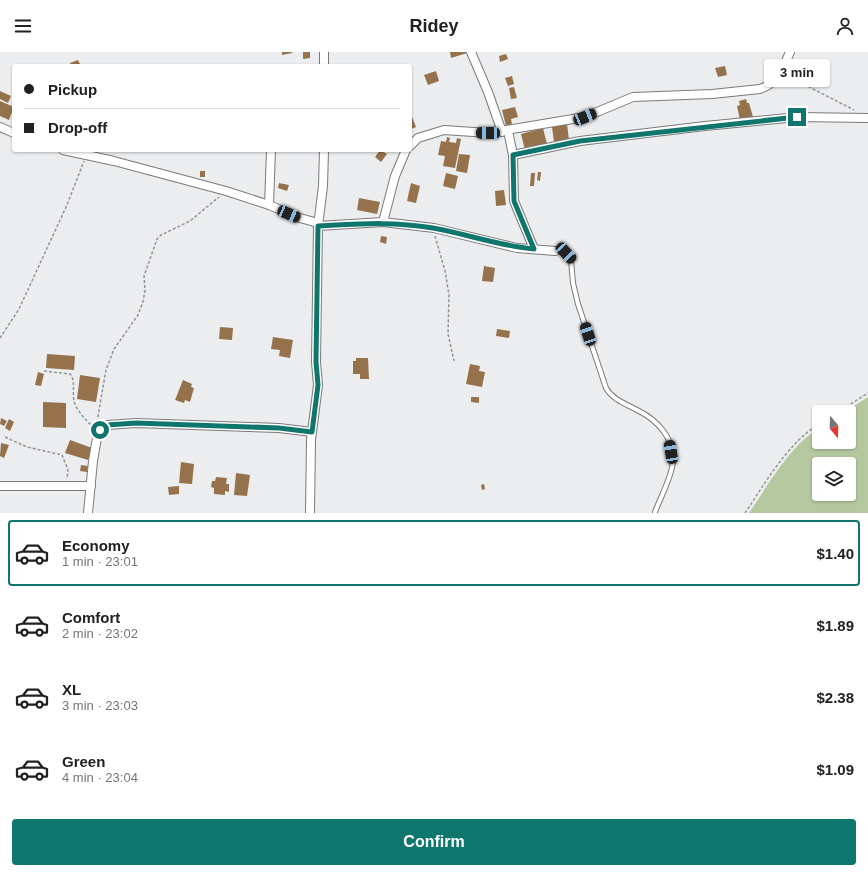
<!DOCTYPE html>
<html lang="en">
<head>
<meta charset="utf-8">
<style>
	:root { --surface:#fff; --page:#f2f2f2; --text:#202124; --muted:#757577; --line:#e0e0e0; --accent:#0f766e }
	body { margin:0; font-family:Helvetica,sans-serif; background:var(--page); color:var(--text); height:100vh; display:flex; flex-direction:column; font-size:15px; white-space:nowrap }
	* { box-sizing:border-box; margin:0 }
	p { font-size:13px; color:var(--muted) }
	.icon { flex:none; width:22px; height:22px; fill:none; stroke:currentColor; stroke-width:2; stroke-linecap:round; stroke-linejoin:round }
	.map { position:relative; height:461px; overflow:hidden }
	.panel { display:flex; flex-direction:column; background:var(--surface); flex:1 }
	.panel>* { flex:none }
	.guide { position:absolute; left:12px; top:12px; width:400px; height:88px; border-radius:4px; box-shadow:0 1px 3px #0004; display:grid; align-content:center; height:88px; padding:0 12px; background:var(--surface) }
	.needle { width:26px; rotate:161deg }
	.tools { position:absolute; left:812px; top:353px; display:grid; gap:8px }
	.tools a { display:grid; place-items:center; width:44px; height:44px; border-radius:4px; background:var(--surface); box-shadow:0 1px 3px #0004; font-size:20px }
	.end { position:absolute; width:18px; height:18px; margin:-9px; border:5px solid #0f766e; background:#fff; box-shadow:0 0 0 2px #fff }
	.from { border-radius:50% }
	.bubble { position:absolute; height:28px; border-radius:4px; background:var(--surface); box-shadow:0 1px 3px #0004; font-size:13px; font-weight:700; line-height:28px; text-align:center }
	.car { position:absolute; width:12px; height:24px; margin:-12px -6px; border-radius:5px; box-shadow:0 0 3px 1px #0007; background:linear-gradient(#222 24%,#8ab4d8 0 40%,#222 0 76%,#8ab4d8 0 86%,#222 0) }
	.guide b { display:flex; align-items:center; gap:14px; height:38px; font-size:15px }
	.guide b+b { border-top:1px solid var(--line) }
	.guide i { width:10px; height:10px; background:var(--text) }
	ul { padding:7px 0 0; list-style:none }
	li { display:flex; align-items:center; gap:12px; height:66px; margin:0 8px 6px; padding:0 4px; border:2px solid transparent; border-radius:4px }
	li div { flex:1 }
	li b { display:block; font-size:15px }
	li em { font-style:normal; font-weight:700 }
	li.selected { border-color:var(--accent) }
	li>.icon { width:36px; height:36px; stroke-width:1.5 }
	.button { display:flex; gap:8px; margin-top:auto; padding:8px 12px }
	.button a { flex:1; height:46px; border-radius:4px; background:var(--accent); color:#fff; font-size:16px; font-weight:700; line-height:46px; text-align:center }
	header { display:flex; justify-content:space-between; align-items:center; height:52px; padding:0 12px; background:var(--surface); font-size:18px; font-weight:700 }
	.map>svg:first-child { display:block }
	.green { fill:#b4c79f; fill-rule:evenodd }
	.building { fill:#95714c }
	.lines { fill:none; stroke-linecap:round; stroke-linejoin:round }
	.lane-casing { stroke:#797a7b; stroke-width:6 }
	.street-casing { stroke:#797a7b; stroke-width:10 }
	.path { stroke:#929394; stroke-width:1.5; stroke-dasharray:3 2; stroke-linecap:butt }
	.lane { stroke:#fff; stroke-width:4 }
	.street { stroke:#fff; stroke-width:8 }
	.route { stroke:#0f766e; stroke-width:5 }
</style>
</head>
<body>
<header><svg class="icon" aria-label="menu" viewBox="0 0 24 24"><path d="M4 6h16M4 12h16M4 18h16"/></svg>Ridey<svg class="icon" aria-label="person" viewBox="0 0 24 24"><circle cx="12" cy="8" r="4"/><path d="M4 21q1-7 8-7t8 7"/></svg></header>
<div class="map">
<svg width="868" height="461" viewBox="0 0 868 461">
	<rect width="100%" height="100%" fill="#ecedef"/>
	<path class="green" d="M 868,345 L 868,461 L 749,461 C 769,432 789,395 819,376 L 819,390 L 849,390 L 849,360 L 844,360 ZM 819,412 L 849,412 L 849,442 L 819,442 Z"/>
	<g class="building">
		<path d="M 282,0 L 292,0 L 292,1 L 282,3 Z"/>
		<path d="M 303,0 L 310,0 L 310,6 L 303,7 Z"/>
		<path d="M 450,0 L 466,0 L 467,1 L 451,6 Z"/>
		<path d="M 506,2 L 508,7 L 500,10 L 499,4 Z"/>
		<path d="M 78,8 L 80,12 L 71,14 L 70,11 Z"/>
		<path d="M 725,14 L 727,23 L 718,25 L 715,16 Z"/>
		<path d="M 436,19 L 439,29 L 428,33 L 424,23 Z"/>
		<path d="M 512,24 L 514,32 L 508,34 L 505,26 Z"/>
		<path d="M 514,35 L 517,46 L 511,47 L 509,36 Z"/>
		<path d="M 0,39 L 11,44 L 8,51 L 0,47 Z"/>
		<path d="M 746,47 L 747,51 L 749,51 L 753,65 L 740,68 L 737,54 L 740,53 L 739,49 Z"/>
		<path d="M 0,49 L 14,55 L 9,68 L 0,64 Z"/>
		<path d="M 515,55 L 518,65 L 511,67 L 512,72 L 506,74 L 502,58 Z"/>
		<path d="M 412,65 L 416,75 L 411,77 L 410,66 Z"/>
		<path d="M 567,72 L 569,88 L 554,90 L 552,75 Z"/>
		<path d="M 543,76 L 547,92 L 525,98 L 521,82 Z"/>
		<path d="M 447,85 L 450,86 L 449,90 L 456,91 L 457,86 L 461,87 L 455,116 L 443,114 L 445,104 L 438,103 L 441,89 L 446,90 Z"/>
		<path d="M 380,98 L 387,102 L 381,110 L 375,105 Z"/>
		<path d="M 459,102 L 470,103 L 467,121 L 456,119 Z"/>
		<rect x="200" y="119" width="5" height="6"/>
		<path d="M 538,120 L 541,120 L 540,129 L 537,128 Z"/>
		<path d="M 446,121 L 458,124 L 455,137 L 443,134 Z"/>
		<path d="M 531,121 L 535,121 L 534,134 L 530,134 Z"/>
		<path d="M 279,131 L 289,133 L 287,139 L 278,136 Z"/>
		<path d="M 411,131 L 420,134 L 416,151 L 407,149 Z"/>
		<path d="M 504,138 L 506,153 L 496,154 L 495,139 Z"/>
		<path d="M 359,146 L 380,150 L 377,162 L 357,158 Z"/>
		<path d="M 381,184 L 387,185 L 386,192 L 380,190 Z"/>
		<path d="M 484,214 L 495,216 L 493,230 L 482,229 Z"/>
		<path d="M 220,275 L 233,276 L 232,288 L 219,287 Z"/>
		<path d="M 497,277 L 510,279 L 509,286 L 496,284 Z"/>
		<path d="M 273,285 L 293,288 L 290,306 L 279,304 L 280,298 L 271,297 Z"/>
		<path d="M 47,302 L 75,304 L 74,318 L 46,316 Z"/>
		<path d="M 356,306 L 368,306 L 369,327 L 360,327 L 360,322 L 353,322 L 353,309 L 356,309 Z"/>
		<path d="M 470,312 L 480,314 L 479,319 L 485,320 L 482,335 L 466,332 Z"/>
		<path d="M 38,320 L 44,322 L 41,334 L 35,333 Z"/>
		<path d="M 80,323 L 100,326 L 96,350 L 77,347 Z"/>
		<path d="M 183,328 L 192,332 L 191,335 L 194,336 L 190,350 L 185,348 L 184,351 L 175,348 Z"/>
		<path d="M 471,345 L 479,345 L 479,351 L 471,350 Z"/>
		<path d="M 43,350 L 66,351 L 66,376 L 43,375 Z"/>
		<path d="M 1,366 L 7,369 L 4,374 L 0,372 Z"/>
		<path d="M 9,367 L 14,370 L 10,379 L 5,376 Z"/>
		<path d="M 70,388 L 92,396 L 88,408 L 65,401 Z"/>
		<path d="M 1,391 L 9,393 L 4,406 L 0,404 Z"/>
		<path d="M 181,410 L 194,412 L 192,432 L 179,431 Z"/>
		<path d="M 81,413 L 88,414 L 87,420 L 80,419 Z"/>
		<path d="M 236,421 L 250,423 L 247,444 L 234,443 Z"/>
		<path d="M 216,425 L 227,426 L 226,432 L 229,432 L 229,440 L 225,439 L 225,443 L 214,442 L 214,436 L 211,435 L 212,429 L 215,429 Z"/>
		<path d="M 484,432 L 485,437 L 482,438 L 481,433 Z"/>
		<path d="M 179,434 L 179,442 L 169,443 L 168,435 Z"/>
	</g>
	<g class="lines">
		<defs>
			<path id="lane" d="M 555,199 L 566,201 L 571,208 L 573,231 L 578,252 L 606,336 C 613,348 626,352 639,359 C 657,368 675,387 673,410 C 671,427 661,444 655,460"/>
			<g id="street">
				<path d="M 471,0 L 488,40 L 502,80"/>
				<path d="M 324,14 L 324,0"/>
				<path d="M 0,75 L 14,81"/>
				<path d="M 508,79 L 513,103 L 514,149 L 534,197"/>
				<path d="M 410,94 L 418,86 L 444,78 L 488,81 L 585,65 L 633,45 L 712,42 L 760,37 C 778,31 783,16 790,0"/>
				<path d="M 63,98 L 114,109 L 226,139 L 269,153 L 300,166 L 318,171"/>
				<path d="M 513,103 L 580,89 L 705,74 L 797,65 L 868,66"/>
				<path d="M 269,153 L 271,98"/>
				<path d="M 383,170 L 395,124 L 406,98"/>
				<path d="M 318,174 L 383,170 L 434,176 L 517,196 L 555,199"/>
				<path d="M 0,434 L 91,434"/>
				<path d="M 88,461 L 93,409 L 98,380 L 107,373 L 136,371 L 279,376 L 312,380"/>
				<path d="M 310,461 L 311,388 L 318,333 L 316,310 L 318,174 L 323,134 L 324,98"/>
			</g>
		</defs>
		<use href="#lane" class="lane-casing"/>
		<use href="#street" class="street-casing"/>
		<g class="path">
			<path d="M 786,23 L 854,58"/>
			<path d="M 435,184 L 445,219 L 449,243 L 448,282 L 454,309"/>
			<path d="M 0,286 L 19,257 L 67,153 L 84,109"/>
			<path d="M 44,319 L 70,322 C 76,329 72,340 74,349 C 76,358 86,368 93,375"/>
			<path d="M 838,360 L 868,341"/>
			<path d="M 97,370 L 106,318 L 114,297 L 138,263 L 143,250 L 145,238 L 144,224 L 157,187 L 161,183 L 190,169 L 219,145"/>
			<path d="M 5,385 L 27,395 L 62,403 L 68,418 L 67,427"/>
			<path d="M 745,461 C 766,430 787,392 819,372"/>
		</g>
		<use href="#lane" class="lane"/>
		<use href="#street" class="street"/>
	</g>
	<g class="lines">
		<path class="route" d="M 100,378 L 107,373 L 136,371 L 279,376 L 312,380 L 318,333 L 316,310 L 318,174 C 358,172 392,169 433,176 C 467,182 500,194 534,197 L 514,149 L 513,103 L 580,89 L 797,65"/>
	</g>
</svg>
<div class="tools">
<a><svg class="needle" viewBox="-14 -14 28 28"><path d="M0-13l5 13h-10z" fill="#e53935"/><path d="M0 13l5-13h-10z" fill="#757577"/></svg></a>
<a><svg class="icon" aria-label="layers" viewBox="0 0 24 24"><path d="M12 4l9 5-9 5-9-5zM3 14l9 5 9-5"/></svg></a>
</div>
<i class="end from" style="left:100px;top:378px"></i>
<i class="end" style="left:797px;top:65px"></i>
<div class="bubble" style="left:764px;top:7px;width:66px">3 min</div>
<i class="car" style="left:585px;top:65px;rotate:68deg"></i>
<i class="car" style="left:488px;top:81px;rotate:270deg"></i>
<i class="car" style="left:289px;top:162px;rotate:113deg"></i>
<i class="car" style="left:566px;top:201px;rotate:137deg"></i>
<i class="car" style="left:588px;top:282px;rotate:342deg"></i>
<i class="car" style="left:671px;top:400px;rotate:351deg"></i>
<div class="guide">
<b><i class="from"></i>Pickup</b>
<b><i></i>Drop-off</b>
</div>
</div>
<section class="panel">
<ul>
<li class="selected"><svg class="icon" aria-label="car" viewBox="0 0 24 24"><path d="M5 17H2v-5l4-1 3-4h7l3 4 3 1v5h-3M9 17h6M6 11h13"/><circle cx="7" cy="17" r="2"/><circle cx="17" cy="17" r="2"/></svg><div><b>Economy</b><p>1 min · 23:01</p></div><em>$1.40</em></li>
<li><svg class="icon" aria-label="car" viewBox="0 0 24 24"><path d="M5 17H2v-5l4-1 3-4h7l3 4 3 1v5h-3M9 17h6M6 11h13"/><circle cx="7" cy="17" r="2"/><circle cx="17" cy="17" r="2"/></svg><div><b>Comfort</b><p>2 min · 23:02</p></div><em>$1.89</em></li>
<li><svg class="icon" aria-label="car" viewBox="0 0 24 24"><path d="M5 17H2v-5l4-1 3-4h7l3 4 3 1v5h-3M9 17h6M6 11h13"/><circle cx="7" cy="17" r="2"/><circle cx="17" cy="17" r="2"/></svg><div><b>XL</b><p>3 min · 23:03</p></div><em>$2.38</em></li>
<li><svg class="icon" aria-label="car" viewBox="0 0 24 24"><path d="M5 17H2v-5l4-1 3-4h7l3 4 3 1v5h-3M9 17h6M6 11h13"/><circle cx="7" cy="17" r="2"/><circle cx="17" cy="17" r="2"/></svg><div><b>Green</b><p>4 min · 23:04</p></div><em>$1.09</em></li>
</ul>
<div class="button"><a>Confirm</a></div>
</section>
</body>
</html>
